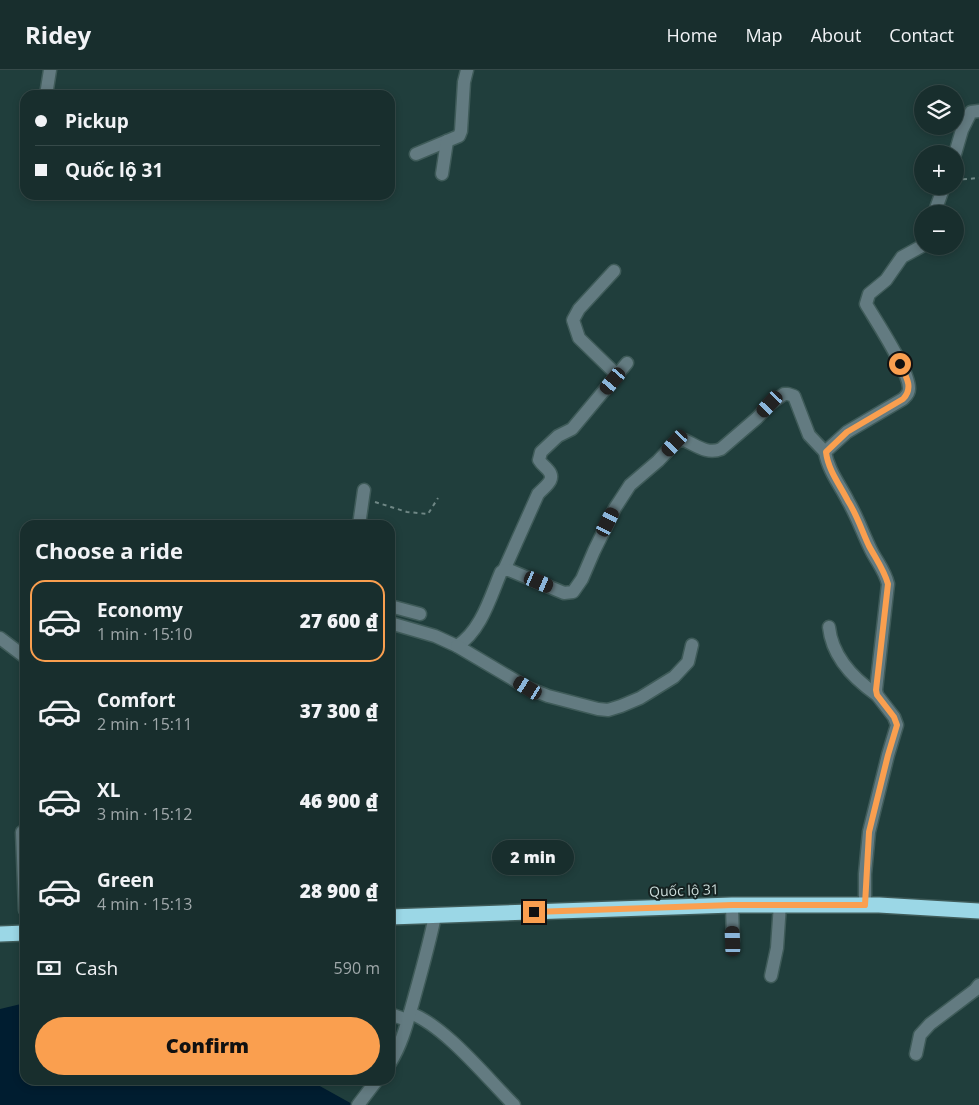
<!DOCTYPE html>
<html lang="en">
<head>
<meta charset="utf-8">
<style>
	:root { --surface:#182e2d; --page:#213635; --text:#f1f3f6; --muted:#9fa8aa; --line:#364a49; --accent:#fa9f4f }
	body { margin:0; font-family:"Open Sans",sans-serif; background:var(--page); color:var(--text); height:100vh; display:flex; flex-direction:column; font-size:19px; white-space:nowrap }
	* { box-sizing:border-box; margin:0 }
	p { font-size:16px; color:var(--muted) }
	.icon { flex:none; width:28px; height:28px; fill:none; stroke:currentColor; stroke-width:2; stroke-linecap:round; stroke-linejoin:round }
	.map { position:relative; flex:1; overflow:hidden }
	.drawer { position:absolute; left:20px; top:450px; width:375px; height:565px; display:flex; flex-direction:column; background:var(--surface); border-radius:15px; box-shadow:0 2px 8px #0003,0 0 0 1px var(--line) }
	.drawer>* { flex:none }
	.banner { position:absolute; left:20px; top:20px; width:375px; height:110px; border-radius:15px; box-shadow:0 2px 8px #0003,0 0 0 1px var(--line); display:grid; align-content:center; height:110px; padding:0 15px; background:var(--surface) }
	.tools { position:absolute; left:914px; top:15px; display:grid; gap:10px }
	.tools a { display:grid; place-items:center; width:50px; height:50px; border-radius:50%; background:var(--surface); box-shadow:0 2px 8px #0003,0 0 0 1px var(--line); font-size:25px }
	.end { position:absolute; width:22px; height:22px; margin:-11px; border:6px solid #fa9f4f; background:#111; box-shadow:0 0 0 2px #111 }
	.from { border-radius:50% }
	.bubble { position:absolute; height:35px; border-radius:18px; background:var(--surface); box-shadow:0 2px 8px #0003,0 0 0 1px var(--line); font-size:16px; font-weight:800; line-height:35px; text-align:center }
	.car { position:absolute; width:15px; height:30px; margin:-15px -8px; border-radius:6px; box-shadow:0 0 4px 1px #0007; background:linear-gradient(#222 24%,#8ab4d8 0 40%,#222 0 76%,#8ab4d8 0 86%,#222 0) }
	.banner b { display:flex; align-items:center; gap:18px; height:48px; font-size:19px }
	.banner b+b { border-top:1px solid var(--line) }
	.banner i { width:12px; height:12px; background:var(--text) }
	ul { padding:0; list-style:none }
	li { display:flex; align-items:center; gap:15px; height:82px; margin:0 10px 8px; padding:0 5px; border:2px solid transparent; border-radius:15px }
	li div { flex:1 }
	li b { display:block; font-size:19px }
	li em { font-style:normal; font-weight:800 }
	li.on { border-color:var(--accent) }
	li>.icon { width:45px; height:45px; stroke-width:1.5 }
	h2 { padding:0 15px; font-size:22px; line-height:60px }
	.pay { display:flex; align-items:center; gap:12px; height:55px; padding:0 15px; font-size:19px }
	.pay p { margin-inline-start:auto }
	.primary-button { display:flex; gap:10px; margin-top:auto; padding:10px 15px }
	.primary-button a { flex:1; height:58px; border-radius:30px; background:var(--accent); color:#111; font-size:20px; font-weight:800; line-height:58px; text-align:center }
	header { display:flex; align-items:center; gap:30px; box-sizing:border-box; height:70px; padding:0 25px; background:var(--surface); border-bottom:1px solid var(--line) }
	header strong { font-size:24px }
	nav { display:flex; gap:28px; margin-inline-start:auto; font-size:18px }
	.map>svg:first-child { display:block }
	.water { fill:#001d30 }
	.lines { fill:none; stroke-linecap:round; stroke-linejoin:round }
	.minor-casing { stroke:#3f5b59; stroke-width:15 }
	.highway-casing { stroke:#3f5b59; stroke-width:18 }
	.path { stroke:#6f8785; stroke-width:2; stroke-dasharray:4 4; stroke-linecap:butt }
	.minor { stroke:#637b81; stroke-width:12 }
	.highway { stroke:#9bd7e6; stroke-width:15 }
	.route { stroke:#fa9f4f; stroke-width:6 }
	.labels { text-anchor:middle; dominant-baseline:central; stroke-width:4; stroke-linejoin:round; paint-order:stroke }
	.street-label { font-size:14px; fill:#ccdddb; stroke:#152221 }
</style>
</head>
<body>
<header>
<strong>Ridey</strong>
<nav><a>Home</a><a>Map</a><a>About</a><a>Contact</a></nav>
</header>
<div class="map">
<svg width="979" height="1035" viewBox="0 0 979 1035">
	<rect width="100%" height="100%" fill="#203e3c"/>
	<path class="water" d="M 21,934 L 25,934 L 25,1010 L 309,1010 L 354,1035 L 0,1035 L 0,939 Z"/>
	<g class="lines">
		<defs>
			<g id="minor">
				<path d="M 46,25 L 50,0"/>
				<path d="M 416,84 L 459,66 L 461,61 L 464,12 L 467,0"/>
				<path d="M 955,84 L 962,60 L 971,42 L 979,41"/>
				<path d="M 442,104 L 447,71"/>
				<path d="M 934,144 L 944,116"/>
				<path d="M 614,201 L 579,239 L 573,250 L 579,268 L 617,305"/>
				<path d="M 359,455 L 364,420"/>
				<path d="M 504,500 L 538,424 C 544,417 557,410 548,400 C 545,396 542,395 539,390 L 541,382 L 558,366 L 572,359 L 627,293"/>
				<path d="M 390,536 L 420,544"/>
				<path d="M 390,553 L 435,566 L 457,576 C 481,561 490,528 501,502 L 504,500 L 509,500 L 564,523 L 573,522 L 582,509 L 594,481 L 615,438 L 630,415 L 658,391 L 677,371 L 684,370 C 696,375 707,385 721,379 L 757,348 L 770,334 L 784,324 L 788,324 L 794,326 L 809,365 L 825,382"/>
				<path d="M 829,557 C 832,586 854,609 877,625"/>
				<path d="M 0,568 L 25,587"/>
				<path d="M 457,576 L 528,618 L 548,626 L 598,639 L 608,640 L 621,636 L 640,628 L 674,607 L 688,592 L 692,575"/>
				<path d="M 22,762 L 25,840"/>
				<path d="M 732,835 L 733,871"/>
				<path d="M 865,835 L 865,804 L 869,762 L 888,685 L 897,655 L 894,647 L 877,625 L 876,620 L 888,514 C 885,501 877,492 871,480 C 863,464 857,446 848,431 C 840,415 828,400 825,382 L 847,362 L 903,329 C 906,326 909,324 909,319 C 910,302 876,251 866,234 L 869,224 L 886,210 L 902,187 L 922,176"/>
				<path d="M 771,906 L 777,878 L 780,834"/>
				<path d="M 410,943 C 445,956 486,1007 514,1035"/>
				<path d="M 390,944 L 407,950"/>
				<path d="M 916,984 L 920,965 L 930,954 L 975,920 L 979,915"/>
				<path d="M 390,993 C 402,974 407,953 413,932 C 421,903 429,875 435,846"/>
				<path d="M 358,1035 L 377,1010"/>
			</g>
			<g id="highway">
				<path d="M 390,847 L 732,835 L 879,835 L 979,841"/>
				<path d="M 0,864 L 25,863"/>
			</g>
		</defs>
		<use href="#minor" class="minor-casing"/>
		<use href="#highway" class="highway-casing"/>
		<g class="path">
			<path d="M 955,110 L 979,108"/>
			<path d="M 375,432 L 407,442 L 428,444 L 438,428"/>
		</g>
		<use href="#minor" class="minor"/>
		<use href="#highway" class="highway"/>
	</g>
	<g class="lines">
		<path class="route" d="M 534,842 L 732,835 L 865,835 L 869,762 L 888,685 L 897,655 L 894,647 L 877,625 L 876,620 L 888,514 C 884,500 876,489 869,476 C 862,461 857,445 848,431 C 840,415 828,400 826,382 L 847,362 L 903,329 C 914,318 906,306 900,294"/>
	</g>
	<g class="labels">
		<g class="street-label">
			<text transform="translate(684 820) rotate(-2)">Quốc lộ 31</text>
		</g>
	</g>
</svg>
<div class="tools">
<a><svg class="icon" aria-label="layers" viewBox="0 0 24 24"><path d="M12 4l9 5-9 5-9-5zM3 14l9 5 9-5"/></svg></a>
<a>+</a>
<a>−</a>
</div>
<i class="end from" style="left:900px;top:294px"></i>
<i class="end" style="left:534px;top:842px"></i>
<div class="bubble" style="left:492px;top:770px;width:82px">2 min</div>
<i class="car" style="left:613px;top:311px;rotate:220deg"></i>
<i class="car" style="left:770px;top:334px;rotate:223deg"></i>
<i class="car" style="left:675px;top:373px;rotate:223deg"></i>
<i class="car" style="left:608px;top:452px;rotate:27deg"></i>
<i class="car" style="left:539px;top:512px;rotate:113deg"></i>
<i class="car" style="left:528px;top:618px;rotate:301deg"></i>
<i class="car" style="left:733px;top:871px;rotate:358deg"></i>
<div class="banner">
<b><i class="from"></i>Pickup</b>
<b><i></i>Quốc lộ 31</b>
</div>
<section class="drawer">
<h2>Choose a ride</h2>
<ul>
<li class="on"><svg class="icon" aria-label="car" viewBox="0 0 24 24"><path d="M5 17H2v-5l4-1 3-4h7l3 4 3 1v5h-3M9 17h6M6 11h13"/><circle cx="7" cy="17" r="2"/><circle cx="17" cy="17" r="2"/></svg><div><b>Economy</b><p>1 min · 15:10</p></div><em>27 600 ₫</em></li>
<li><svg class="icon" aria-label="car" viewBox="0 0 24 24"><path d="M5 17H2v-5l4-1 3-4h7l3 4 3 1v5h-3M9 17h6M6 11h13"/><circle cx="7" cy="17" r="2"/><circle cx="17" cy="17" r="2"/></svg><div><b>Comfort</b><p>2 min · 15:11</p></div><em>37 300 ₫</em></li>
<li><svg class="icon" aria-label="car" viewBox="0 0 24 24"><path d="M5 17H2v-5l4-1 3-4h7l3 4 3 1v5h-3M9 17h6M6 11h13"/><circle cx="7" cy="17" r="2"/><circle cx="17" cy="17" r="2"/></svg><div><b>XL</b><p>3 min · 15:12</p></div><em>46 900 ₫</em></li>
<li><svg class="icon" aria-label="car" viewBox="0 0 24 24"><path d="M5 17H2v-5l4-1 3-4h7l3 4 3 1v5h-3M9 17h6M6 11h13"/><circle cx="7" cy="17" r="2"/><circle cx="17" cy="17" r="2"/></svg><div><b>Green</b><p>4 min · 15:13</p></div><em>28 900 ₫</em></li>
</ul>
<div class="pay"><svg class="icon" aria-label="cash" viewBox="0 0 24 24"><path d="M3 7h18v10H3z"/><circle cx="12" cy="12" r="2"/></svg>Cash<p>590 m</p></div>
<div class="primary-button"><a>Confirm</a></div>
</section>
</div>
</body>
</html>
